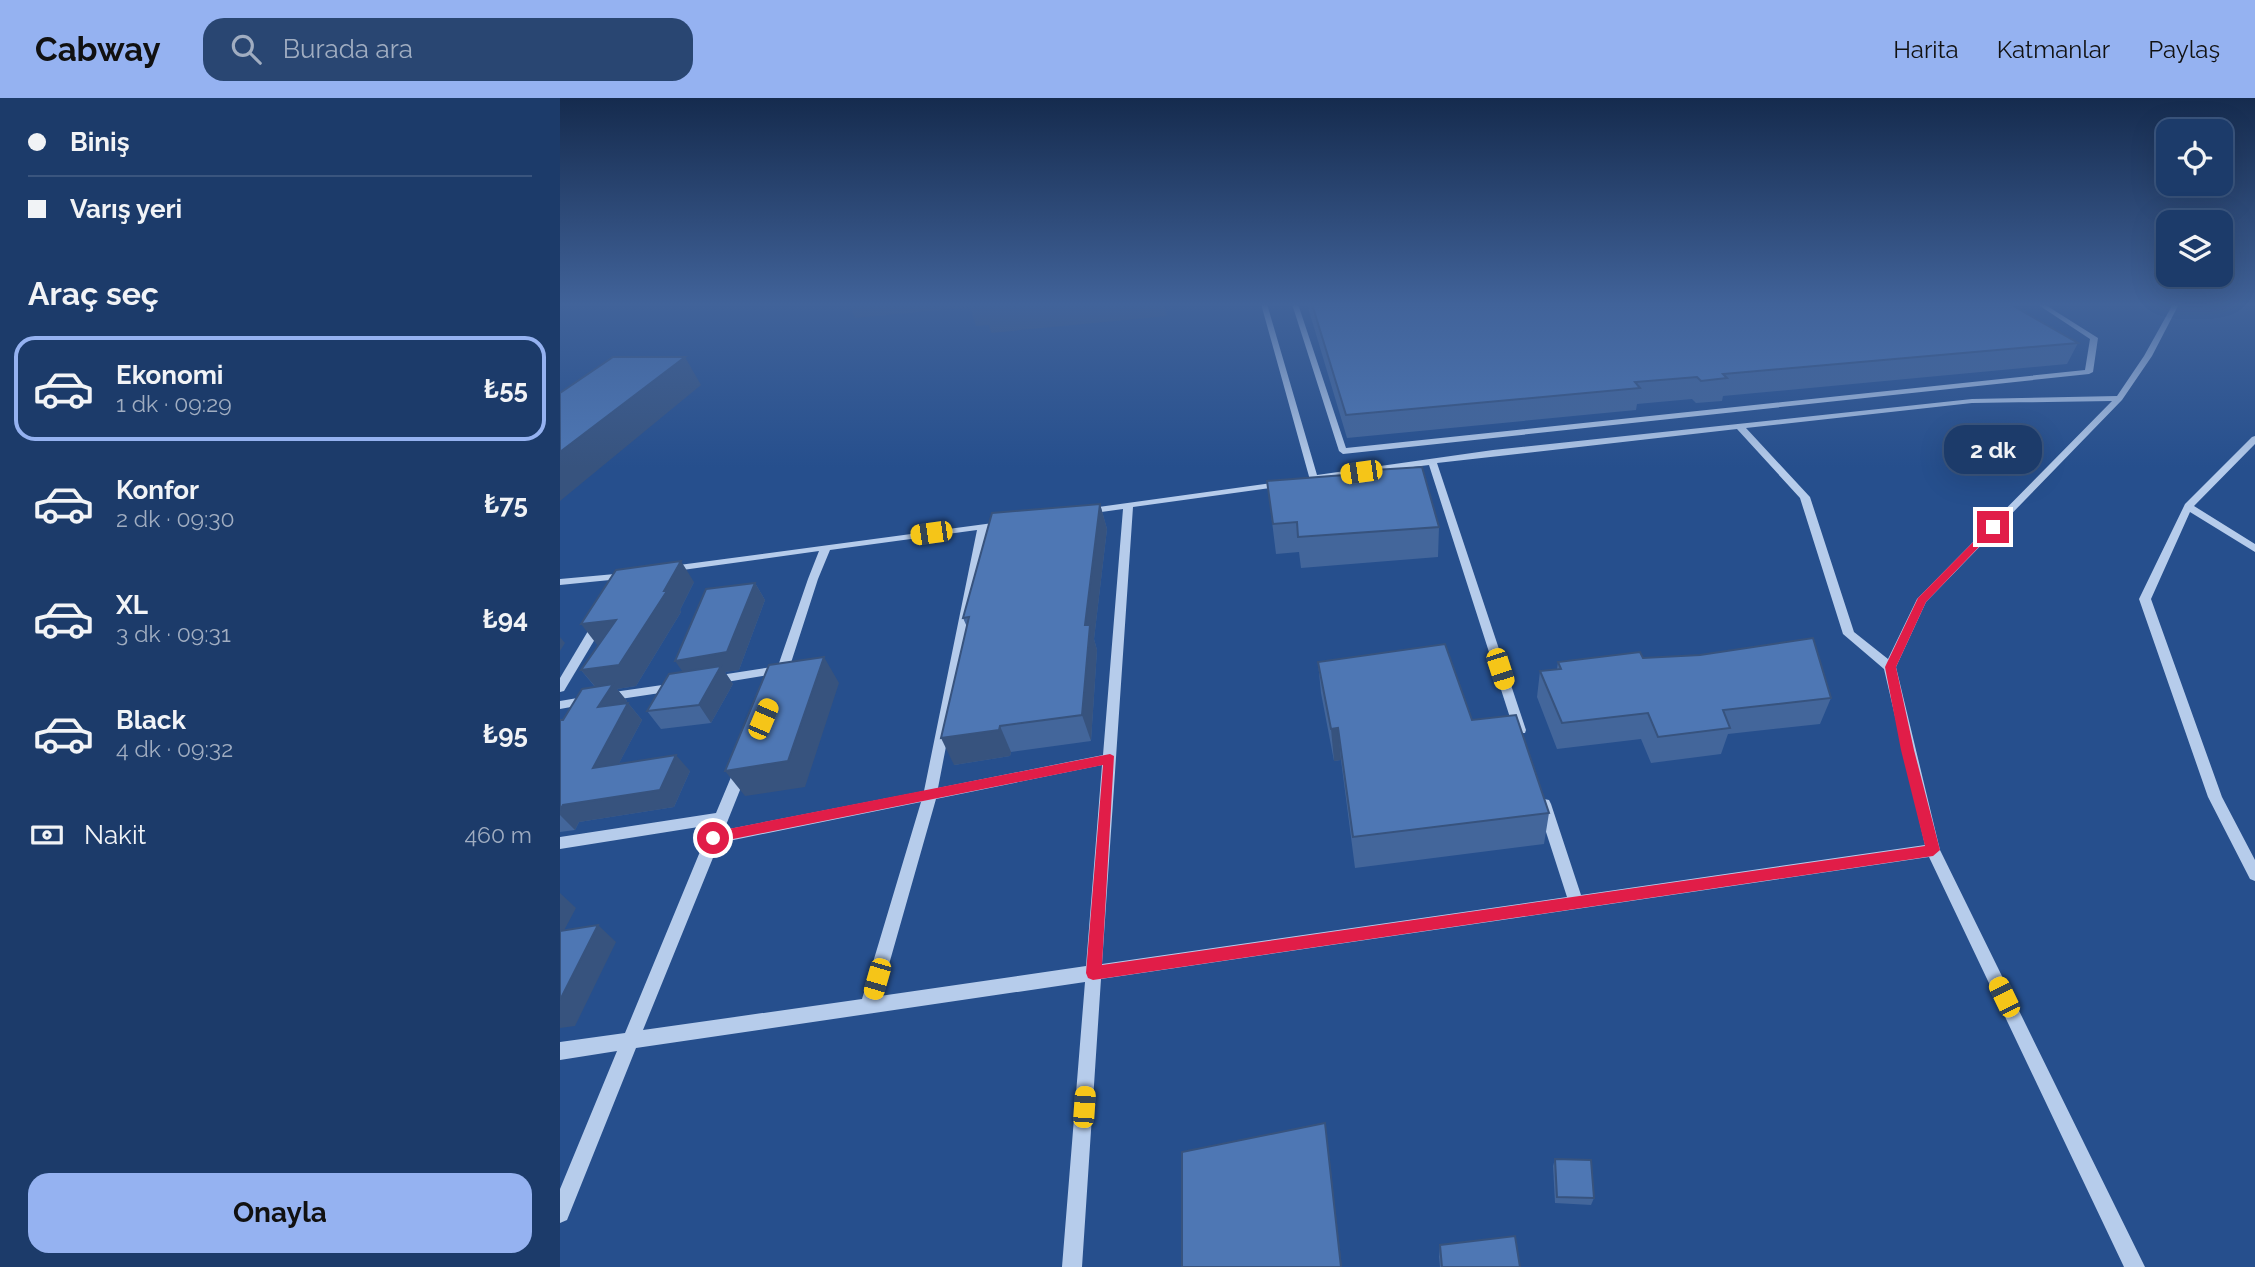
<!DOCTYPE html>
<html lang="tr">
<head>
<meta charset="utf-8">
<style>
	:root { --surface:#1c3b6a; --page:#294672; --text:#f1f3f6; --muted:#a0adc1; --line:#3a557e; --accent:#95b2f1 }
	body { margin:0; font-family:Raleway,sans-serif; background:var(--page); color:var(--text); height:100vh; display:flex; flex-direction:column; font-size:26px; white-space:nowrap }
	* { box-sizing:border-box; margin:0 }
	p { font-size:23px; color:var(--muted) }
	.icon { flex:none; width:38px; height:38px; fill:none; stroke:currentColor; stroke-width:2; stroke-linecap:round; stroke-linejoin:round }
	.map { position:relative; flex:1; overflow:hidden }
	.drawer { display:flex; flex-direction:column; background:var(--surface); width:560px }
	.drawer>* { flex:none }
	.hud { display:grid; align-content:center; height:154px; padding:0 28px; background:var(--surface) }
	.fabs { position:absolute; left:1596px; top:21px; display:grid; gap:14px }
	.fabs a { display:grid; place-items:center; width:77px; height:77px; border-radius:14px; background:var(--surface); box-shadow:0 7px 28px #0002,0 0 0 2px var(--line); font-size:35px }
	.end { position:absolute; width:32px; height:32px; margin:-16px; border:9px solid #e11d48; background:#fff; box-shadow:0 0 0 4px #fff }
	.from { border-radius:50% }
	.bubble { position:absolute; height:49px; border-radius:21px; background:var(--surface); box-shadow:0 7px 28px #0002,0 0 0 2px var(--line); font-size:23px; font-weight:700; line-height:49px; text-align:center }
	.car { position:absolute; width:21px; height:42px; margin:-21px -10px; border-radius:9px; box-shadow:0 0 5px 2px #0007; background:linear-gradient(#f5c518 24%,#345 0 40%,#f5c518 0 76%,#345 0 86%,#f5c518 0) }
	.hud b { display:flex; align-items:center; gap:24px; height:66px; font-size:26px }
	.hud b+b { border-top:2px solid var(--line) }
	.hud i { width:18px; height:18px; background:var(--text) }
	ul { padding:0; list-style:none }
	li { display:flex; align-items:center; gap:21px; height:105px; margin:0 14px 10px; padding:0 14px; border:4px solid transparent; border-radius:21px }
	li div { flex:1 }
	li b { display:block; font-size:26px }
	li em { font-style:normal; font-weight:700 }
	li.selected { border-color:var(--accent) }
	li>.icon { width:63px; height:63px; stroke-width:1.5 }
	h2 { padding:0 28px; font-size:32px; line-height:84px }
	.pay { display:flex; align-items:center; gap:18px; height:77px; padding:0 28px; font-size:26px }
	.pay p { margin-inline-start:auto }
	.primary-button { display:flex; gap:14px; margin-top:auto; padding:14px 28px }
	.primary-button a { flex:1; height:80px; border-radius:21px; background:var(--accent); color:#111; font-size:28px; font-weight:700; line-height:80px; text-align:center }
	header { display:flex; align-items:center; gap:42px; box-sizing:border-box; height:98px; padding:0 35px; background:var(--accent); color:#111 }
	header strong { font-size:33px }
	nav { display:flex; gap:38px; margin-inline-start:auto; font-size:24px }
	.search { width:490px; height:63px; background:var(--page); display:flex; align-items:center; gap:18px; box-sizing:border-box; padding:0 24px; border-radius:21px; color:var(--muted); font-size:26px }
	main { display:flex; flex:1; min-height:0 }
	.map>svg:first-child { display:block }
	.lines { fill:none; stroke-linecap:round; stroke-linejoin:round }
	.minor { fill:#b6cceb; fill-rule:evenodd }
	.wall { fill:#43669b }
	.shaded-wall { fill:#37537e }
	.building { fill:#4e77b4; stroke:#37537e; stroke-width:2 }
	.route { fill:#e11d48 }
</style>
</head>
<body>
<header>
<strong>Cabway</strong>
<div class="search"><svg class="icon" aria-label="search" viewBox="0 0 24 24"><circle cx="10" cy="10" r="6"/><path d="M15 15l6 6"/></svg>Burada ara</div>
<nav><a>Harita</a><a>Katmanlar</a><a>Paylaş</a></nav>
</header>
<main>
<section class="drawer">
<div class="hud">
<b><i class="from"></i>Biniş</b>
<b><i></i>Varış yeri</b>
</div>
<h2>Araç seç</h2>
<ul>
<li class="selected"><svg class="icon" aria-label="car" viewBox="0 0 24 24"><path d="M5 17H2v-5l4-1 3-4h7l3 4 3 1v5h-3M9 17h6M6 11h13"/><circle cx="7" cy="17" r="2"/><circle cx="17" cy="17" r="2"/></svg><div><b>Ekonomi</b><p>1 dk · 09:29</p></div><em>₺55</em></li>
<li><svg class="icon" aria-label="car" viewBox="0 0 24 24"><path d="M5 17H2v-5l4-1 3-4h7l3 4 3 1v5h-3M9 17h6M6 11h13"/><circle cx="7" cy="17" r="2"/><circle cx="17" cy="17" r="2"/></svg><div><b>Konfor</b><p>2 dk · 09:30</p></div><em>₺75</em></li>
<li><svg class="icon" aria-label="car" viewBox="0 0 24 24"><path d="M5 17H2v-5l4-1 3-4h7l3 4 3 1v5h-3M9 17h6M6 11h13"/><circle cx="7" cy="17" r="2"/><circle cx="17" cy="17" r="2"/></svg><div><b>XL</b><p>3 dk · 09:31</p></div><em>₺94</em></li>
<li><svg class="icon" aria-label="car" viewBox="0 0 24 24"><path d="M5 17H2v-5l4-1 3-4h7l3 4 3 1v5h-3M9 17h6M6 11h13"/><circle cx="7" cy="17" r="2"/><circle cx="17" cy="17" r="2"/></svg><div><b>Black</b><p>4 dk · 09:32</p></div><em>₺95</em></li>
</ul>
<div class="pay"><svg class="icon" aria-label="cash" viewBox="0 0 24 24"><path d="M3 7h18v10H3z"/><circle cx="12" cy="12" r="2"/></svg>Nakit<p>460 m</p></div>
<div class="primary-button"><a>Onayla</a></div>
</section>
<div class="map">
<svg width="1695" height="1169" viewBox="0 0 1695 1169">
	<rect width="100%" height="100%" fill="#264f8d"/>
	<g class="lines">
		<g class="minor">
			<path d="M 701,206 L 707,206 L 757,377 L 933,352 L 1412,301 L 1557,298 L 1584,258 L 1613,206 L 1619,206 L 1592,258 L 1562,302 L 1366,504 L 1336,569 L 1380,752 L 1585,1169 L 1564,1169 L 1369,759 L 541,881 L 522,1169 L 502,1169 L 525,884 L 76,950 L 7,1122 L 0,1125 L 0,1091 L 57,953 L 0,962 L 0,944 L 65,935 L 151,727 L 0,751 L 0,739 L 156,715 L 174,672 L 176,668 L 186,668 L 188,672 L 164,732 L 364,693 L 417,432 L 270,452 L 258,481 L 229,571 L 224,581 L 216,581 L 215,576 L 154,586 L 148,582 L 154,578 L 218,568 L 248,481 L 259,453 L 108,474 L 104,473 L 103,471 L 104,469 L 448,423 L 448,427 L 428,430 L 378,690 L 543,657 L 563,411 L 527,416 L 524,415 L 524,411 L 727,383 L 729,385 L 724,388 L 573,409 L 542,866 L 1007,799 L 977,706 L 979,702 L 984,701 L 989,702 L 991,706 L 1021,797 L 1365,747 L 1324,571 L 1283,536 L 1240,400 L 1177,331 L 877,365 L 966,632 L 965,635 L 955,635 L 954,632 L 869,367 L 750,382 ZM 1552,303 L 1357,501 L 1328,561 L 1294,534 L 1250,399 L 1186,330 L 1412,305 ZM 542,667 L 526,868 L 320,898 L 376,701 ZM 361,704 L 302,901 L 83,932 L 159,745 Z"/>
			<path d="M 732,206 L 738,206 L 786,350 L 1525,272 L 1530,241 L 1477,206 L 1484,206 L 1538,240 L 1533,274 L 1529,276 L 783,356 L 779,353 Z"/>
			<path d="M 1695,338 L 1695,346 L 1634,408 L 1695,446 L 1695,454 L 1630,414 L 1591,501 L 1662,699 L 1695,762 L 1695,783 L 1690,781 L 1648,699 L 1579,501 L 1625,406 L 1692,339 Z"/>
			<path d="M 66,475 L 71,478 L 70,480 L 0,487 L 0,481 Z"/>
			<path d="M 38,522 L 44,526 L 4,593 L 0,594 L 0,580 L 34,523 Z"/>
			<path d="M 116,585 L 120,586 L 122,589 L 120,592 L 47,603 L 41,599 L 47,595 Z"/>
			<path d="M 29,598 L 35,602 L 33,605 L 0,611 L 0,603 Z"/>
		</g>
	</g>
	<g class="wall">
		<path d="M 747,206 L 1450,206 L 1518,245 L 1507,266 L 1163,298 L 1162,303 L 1136,305 L 1132,301 L 1077,306 L 1076,312 L 787,340 Z"/>
		<path d="M 707,383 L 879,429 L 878,459 L 741,470 L 739,454 L 716,456 Z"/>
		<path d="M 540,406 L 547,431 L 534,541 L 537,552 L 531,643 L 451,654 L 450,658 L 394,667 L 407,529 L 403,520 Z"/>
		<path d="M 134,484 L 120,512 L 121,514 L 76,588 L 57,591 L 67,603 L 65,605 L 68,605 L 82,622 L 59,665 L 130,673 L 114,709 L 19,724 L 15,732 L 0,734 L 0,622 L 3,622 L 35,589 L 21,572 Z"/>
		<path d="M 195,485 L 205,502 L 179,572 L 165,574 L 173,586 L 151,625 L 101,631 L 87,613 L 123,574 Z"/>
		<path d="M 1083,560 L 1271,600 L 1260,626 L 1168,636 L 1161,656 L 1091,665 L 1081,641 L 997,651 L 977,599 L 980,573 L 997,571 L 998,564 Z"/>
		<path d="M 758,564 L 912,622 L 989,715 L 984,746 L 795,770 L 781,662 L 774,663 L 761,595 Z"/>
		<path d="M 995,1061 L 1034,1100 L 1031,1107 L 995,1105 L 993,1068 Z"/>
		<path d="M 880,1147 L 960,1169 L 880,1169 L 879,1159 Z"/>
	</g>
	<g class="shaded-wall">
		<path d="M 289,206 L 605,206 L 607,218 L 431,235 L 429,227 L 416,228 L 410,209 L 295,220 Z"/>
		<path d="M 125,259 L 141,287 L 0,403 L 0,354 Z"/>
		<path d="M 540,406 L 547,431 L 534,541 L 537,552 L 531,643 L 522,617 L 525,527 Z"/>
		<path d="M 121,463 L 134,484 L 120,512 L 121,514 L 76,588 L 57,591 L 67,603 L 53,626 L 38,609 L 39,593 L 21,572 L 104,493 Z"/>
		<path d="M 195,485 L 205,502 L 179,572 L 165,574 L 173,586 L 151,625 L 139,607 L 127,580 L 115,563 Z"/>
		<path d="M 56,522 L 38,548 L 21,526 Z"/>
		<path d="M 0,539 L 5,545 L 0,553 Z"/>
		<path d="M 264,559 L 279,585 L 245,689 L 185,698 L 165,673 Z"/>
		<path d="M 68,605 L 82,622 L 48,686 L 33,670 Z"/>
		<path d="M 440,628 L 451,654 L 450,658 L 394,667 L 381,640 Z"/>
		<path d="M 778,630 L 781,662 L 774,663 L 771,631 Z"/>
		<path d="M 116,657 L 130,673 L 114,709 L 19,724 L 15,732 L 0,717 L 0,712 L 3,707 Z"/>
		<path d="M 0,795 L 16,810 L 0,840 Z"/>
		<path d="M 38,827 L 56,844 L 15,928 L 0,930 L 0,902 Z"/>
		<path d="M 765,1025 L 768,1047 L 782,1169 L 781,1169 Z"/>
	</g>
	<g class="building">
		<path d="M 424,206 L 452,206 L 423,208 Z"/>
		<path d="M 752,206 L 1450,206 L 1518,245 L 1163,276 L 1167,280 L 1141,283 L 1137,279 L 1075,284 L 1080,290 L 786,317 Z"/>
		<path d="M 53,259 L 125,259 L 0,354 L 0,295 Z"/>
		<path d="M 862,369 L 879,429 L 738,439 L 737,424 L 713,426 L 707,383 L 784,377 L 783,374 Z"/>
		<path d="M 540,406 L 525,527 L 530,527 L 522,617 L 440,628 L 439,632 L 381,640 L 409,519 L 403,520 L 432,415 Z"/>
		<path d="M 121,463 L 104,493 L 107,493 L 59,567 L 21,572 L 56,522 L 21,526 L 56,472 Z"/>
		<path d="M 195,485 L 167,554 L 115,563 L 146,491 Z"/>
		<path d="M 1253,540 L 1271,600 L 1163,612 L 1170,630 L 1098,639 L 1088,615 L 1002,625 L 980,573 L 1001,571 L 998,564 L 1080,554 L 1083,560 L 1140,557 Z"/>
		<path d="M 885,546 L 912,622 L 956,617 L 989,715 L 793,739 L 778,630 L 771,631 L 758,564 Z"/>
		<path d="M 264,559 L 228,663 L 165,673 L 209,567 Z"/>
		<path d="M 161,568 L 139,607 L 87,613 L 109,576 Z"/>
		<path d="M 53,586 L 38,609 L 68,605 L 33,670 L 116,657 L 100,692 L 3,707 L 0,712 L 0,622 L 3,622 L 22,591 Z"/>
		<path d="M 38,827 L 0,902 L 0,833 Z"/>
		<path d="M 765,1025 L 781,1169 L 622,1169 L 622,1054 Z"/>
		<path d="M 995,1061 L 1031,1062 L 1034,1100 L 997,1099 Z"/>
		<path d="M 955,1138 L 960,1169 L 882,1169 L 880,1147 Z"/>
	</g>
	<linearGradient id="sky" x2="0" y2="1"><stop stop-color="#152b4e"/><stop offset="0.56" stop-color="#41639a"/><stop offset="1" stop-color="#41639a" stop-opacity="0"/></linearGradient>
	<rect width="1695" height="369" fill="url(#sky)"/>
	<path class="route" d="M 1430,427 L 1438,429 L 1366,504 L 1336,569 L 1354,652 L 1380,752 L 1373,758 L 533,882 L 528,880 L 526,875 L 543,667 L 153,745 L 147,740 L 153,734 L 550,656 L 554,658 L 542,867 L 1365,748 L 1341,652 L 1325,569 L 1358,500 Z"/>
</svg>
<div class="fabs">
<a><svg class="icon" aria-label="locate" viewBox="0 0 24 24"><circle cx="12" cy="12" r="6"/><path d="M12 2v4M12 18v4M2 12h4M18 12h4"/></svg></a>
<a><svg class="icon" aria-label="layers" viewBox="0 0 24 24"><path d="M12 4l9 5-9 5-9-5zM3 14l9 5 9-5"/></svg></a>
</div>
<i class="end from" style="left:153px;top:740px"></i>
<i class="end" style="left:1433px;top:429px"></i>
<div class="bubble" style="left:1384px;top:327px;width:98px">2 dk</div>
<i class="car" style="left:801px;top:374px;rotate:262deg"></i>
<i class="car" style="left:371px;top:435px;rotate:262deg"></i>
<i class="car" style="left:940px;top:571px;rotate:162deg"></i>
<i class="car" style="left:203px;top:621px;rotate:23deg"></i>
<i class="car" style="left:317px;top:881px;rotate:196deg"></i>
<i class="car" style="left:1444px;top:899px;rotate:334deg"></i>
<i class="car" style="left:524px;top:1009px;rotate:4deg"></i>
</div>
</main>
</body>
</html>
